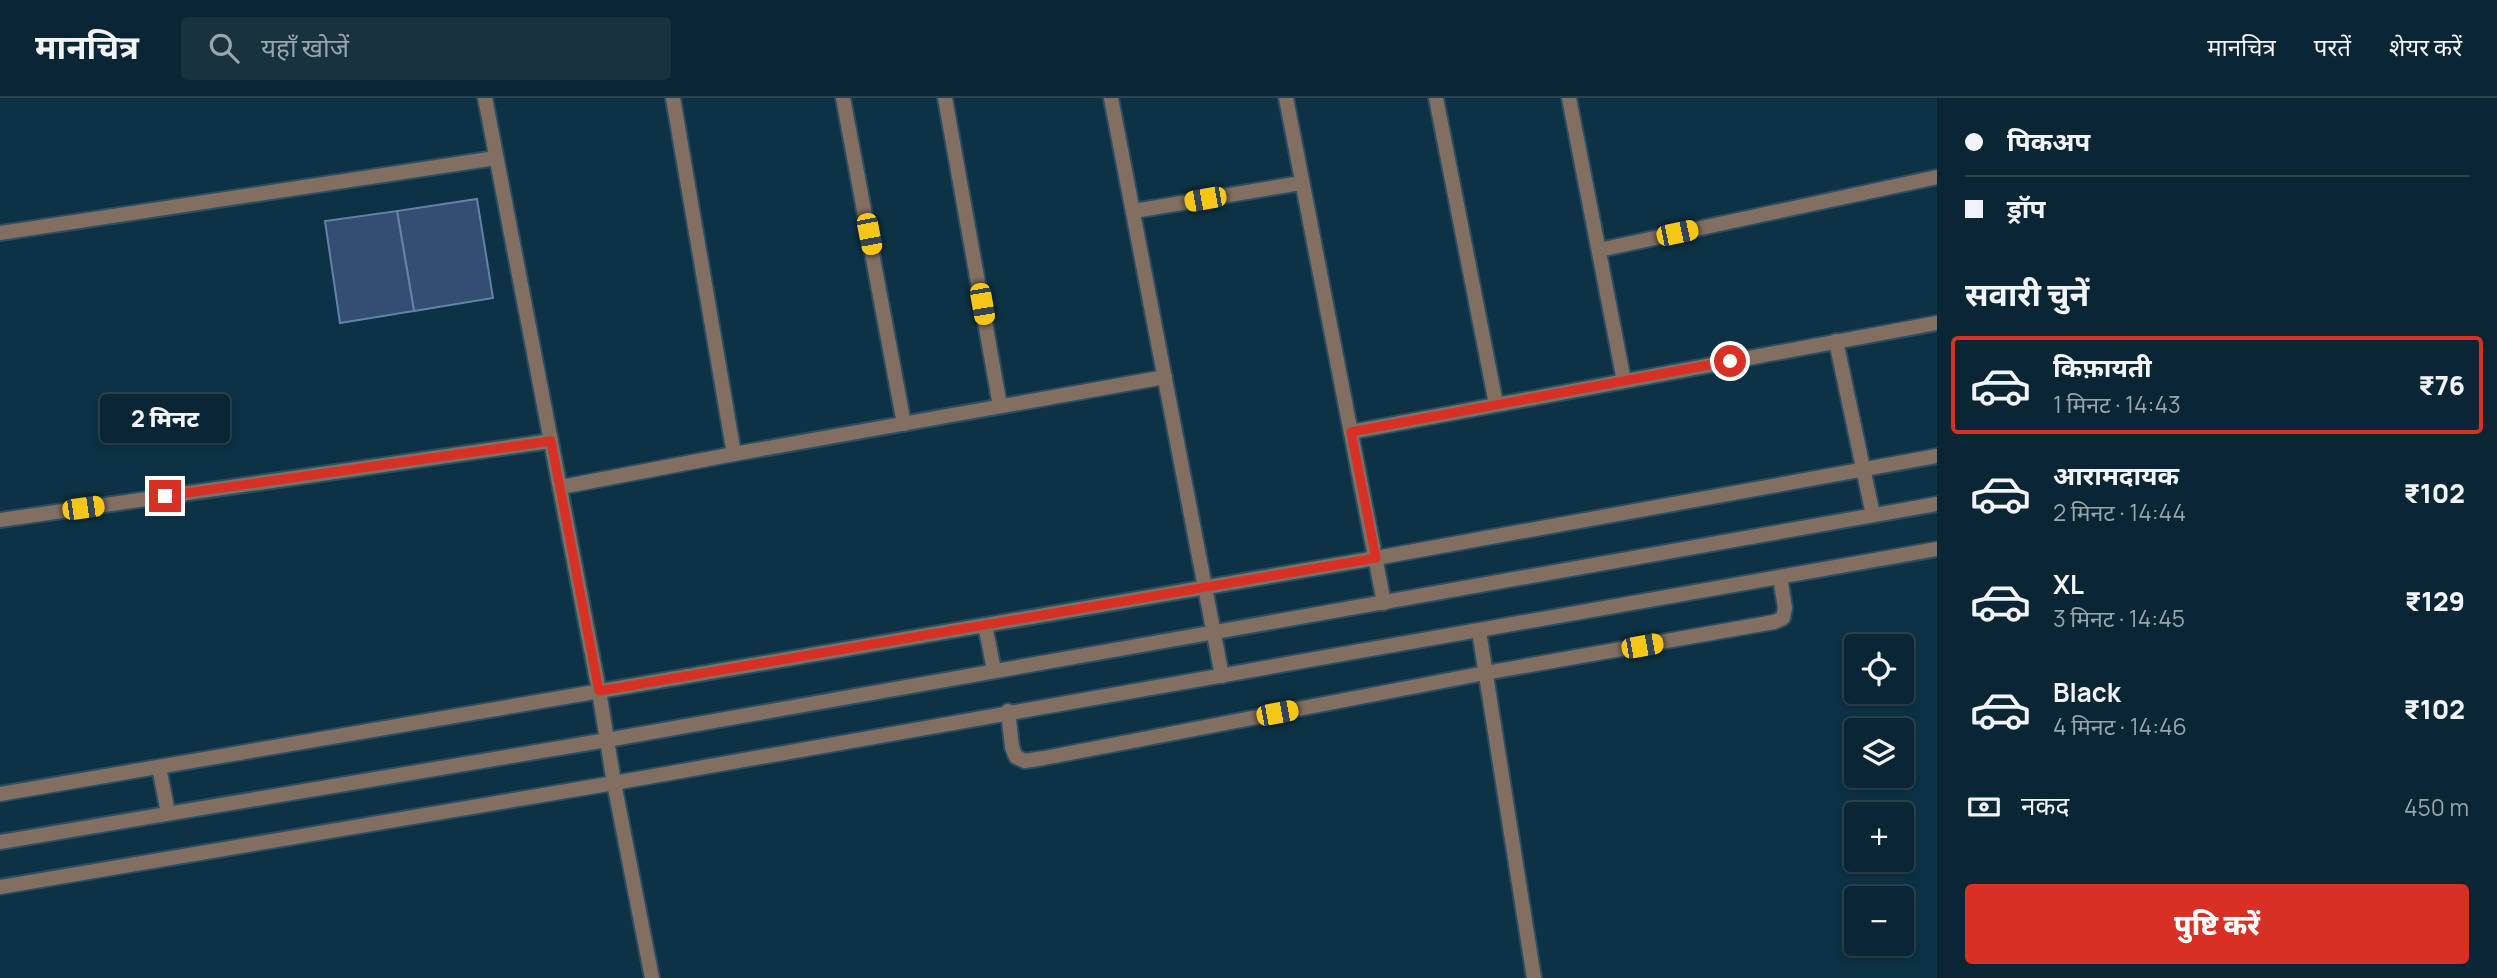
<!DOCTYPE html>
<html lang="hi">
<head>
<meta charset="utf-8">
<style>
	:root { --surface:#0a2634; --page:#183240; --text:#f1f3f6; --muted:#99a5ac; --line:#2a434f; --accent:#d93025 }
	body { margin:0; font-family:Manrope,"Noto Sans Devanagari",sans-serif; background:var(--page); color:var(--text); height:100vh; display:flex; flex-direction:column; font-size:26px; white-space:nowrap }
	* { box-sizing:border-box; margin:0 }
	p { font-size:23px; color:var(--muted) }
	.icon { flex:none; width:38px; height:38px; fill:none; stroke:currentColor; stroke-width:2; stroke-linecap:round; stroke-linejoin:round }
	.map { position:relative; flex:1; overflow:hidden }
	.panel { display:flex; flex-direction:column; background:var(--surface); width:560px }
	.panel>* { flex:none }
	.guide { display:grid; align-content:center; height:154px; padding:0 28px; background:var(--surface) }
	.fabs { position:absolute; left:1844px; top:536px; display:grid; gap:14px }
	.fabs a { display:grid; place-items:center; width:70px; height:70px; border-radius:7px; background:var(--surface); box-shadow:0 4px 10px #0003,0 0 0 2px var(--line); font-size:35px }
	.end { position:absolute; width:32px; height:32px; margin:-16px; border:9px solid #d93025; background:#fff; box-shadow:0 0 0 4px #fff }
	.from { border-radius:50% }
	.bubble { position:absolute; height:49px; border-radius:7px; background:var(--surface); box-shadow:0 4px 10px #0003,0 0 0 2px var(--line); font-size:23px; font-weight:800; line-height:49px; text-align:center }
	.car { position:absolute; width:21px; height:42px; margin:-21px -10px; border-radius:9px; box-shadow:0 0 5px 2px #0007; background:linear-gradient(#f5c518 24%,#345 0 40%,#f5c518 0 76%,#345 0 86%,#f5c518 0) }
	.guide b { display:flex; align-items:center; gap:24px; height:66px; font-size:26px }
	.guide b+b { border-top:2px solid var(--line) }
	.guide i { width:18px; height:18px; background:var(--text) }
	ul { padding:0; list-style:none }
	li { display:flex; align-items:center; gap:21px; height:98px; margin:0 14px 10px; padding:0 14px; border:4px solid transparent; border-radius:7px }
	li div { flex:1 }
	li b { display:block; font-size:26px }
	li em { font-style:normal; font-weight:800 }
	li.active { border-color:var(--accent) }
	li>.icon { width:63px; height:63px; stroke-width:1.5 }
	h2 { padding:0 28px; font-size:32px; line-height:84px }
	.pay { display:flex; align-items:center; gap:18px; height:77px; padding:0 28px; font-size:26px }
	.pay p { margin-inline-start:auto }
	.button { display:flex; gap:14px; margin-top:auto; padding:14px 28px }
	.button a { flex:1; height:80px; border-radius:7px; background:var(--accent); color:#fff; font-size:28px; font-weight:800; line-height:80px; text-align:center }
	header { display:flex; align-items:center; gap:42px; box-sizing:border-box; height:98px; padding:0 35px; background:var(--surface); border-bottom:2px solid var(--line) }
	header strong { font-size:33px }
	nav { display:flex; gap:38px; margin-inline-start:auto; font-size:24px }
	.search { width:490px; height:63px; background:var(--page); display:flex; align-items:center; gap:18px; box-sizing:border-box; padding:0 24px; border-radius:7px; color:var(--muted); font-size:26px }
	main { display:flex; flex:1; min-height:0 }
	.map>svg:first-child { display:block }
	.building { fill:#344e71; stroke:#6481a7; stroke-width:2 }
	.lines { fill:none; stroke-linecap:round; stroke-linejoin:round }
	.service-casing { stroke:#2b4e61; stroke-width:18 }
	.minor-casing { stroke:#2b4e61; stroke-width:18 }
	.tertiary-casing { stroke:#2b4e61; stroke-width:18 }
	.service { stroke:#826f62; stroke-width:14 }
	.minor { stroke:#826f62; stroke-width:14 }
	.tertiary { stroke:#826f62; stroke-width:14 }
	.route { stroke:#d93025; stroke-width:9 }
</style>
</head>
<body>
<header>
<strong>मानचित्र</strong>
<div class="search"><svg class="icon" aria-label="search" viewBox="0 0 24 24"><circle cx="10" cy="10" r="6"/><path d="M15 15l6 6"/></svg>यहाँ खोजें</div>
<nav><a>मानचित्र</a><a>परतें</a><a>शेयर करें</a></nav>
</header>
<main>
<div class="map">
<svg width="1937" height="880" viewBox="0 0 1937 880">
	<rect width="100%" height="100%" fill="#0d3245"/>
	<g class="building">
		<path d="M 477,101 L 493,200 L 414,213 L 397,113 Z"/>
		<path d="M 397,113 L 414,213 L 340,225 L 325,123 Z"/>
	</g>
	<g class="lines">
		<defs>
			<g id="service">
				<path d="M 1134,113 L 1301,85"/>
				<path d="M 985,527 L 994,572"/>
				<path d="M 1479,533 L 1534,880"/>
				<path d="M 1008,613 L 1012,649 L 1016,659 L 1025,663 L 1044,660 L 1485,575 L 1774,524 L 1783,520 L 1785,510 L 1780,479"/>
				<path d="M 159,669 L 168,715"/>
			</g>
			<g id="minor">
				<path d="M 673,0 L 734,356"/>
				<path d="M 843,0 L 904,326"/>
				<path d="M 945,0 L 1000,308"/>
				<path d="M 1111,0 L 1222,578"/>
				<path d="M 1286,0 L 1384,505"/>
				<path d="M 1436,0 L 1496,306"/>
				<path d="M 1569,0 L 1624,283"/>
				<path d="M 0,135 L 496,60"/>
				<path d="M 1599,152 L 1937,79"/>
				<path d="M 1836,243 L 1873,417"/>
				<path d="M 1351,334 L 1937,225"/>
				<path d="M 561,389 L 734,356 L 1165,279"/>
				<path d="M 0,422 L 551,343"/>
				<path d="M 614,685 L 652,880"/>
				<path d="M 0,696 L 1376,460 L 1937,358"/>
			</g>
			<g id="tertiary">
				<path d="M 485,0 L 599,593 L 614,685"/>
				<path d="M 0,744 L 607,642 L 1937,406"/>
				<path d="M 0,789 L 614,685 L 1937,451"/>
			</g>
		</defs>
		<use href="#service" class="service-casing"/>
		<use href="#minor" class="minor-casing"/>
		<use href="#tertiary" class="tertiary-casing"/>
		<use href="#service" class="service"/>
		<use href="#minor" class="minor"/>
		<use href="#tertiary" class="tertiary"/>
	</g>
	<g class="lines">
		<path class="route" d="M 165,398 L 551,343 L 599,593 L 1376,460 L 1351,334 L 1730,263"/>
	</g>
</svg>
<div class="fabs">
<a><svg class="icon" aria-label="locate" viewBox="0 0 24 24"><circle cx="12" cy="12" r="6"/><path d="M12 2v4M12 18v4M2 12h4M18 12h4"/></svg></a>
<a><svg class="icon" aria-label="layers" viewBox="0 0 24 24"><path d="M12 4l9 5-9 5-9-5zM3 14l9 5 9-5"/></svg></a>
<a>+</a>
<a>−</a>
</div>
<i class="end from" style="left:1730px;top:263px"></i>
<i class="end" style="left:165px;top:398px"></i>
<div class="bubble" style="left:100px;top:296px;width:130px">2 मिनट</div>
<i class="car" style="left:1205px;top:101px;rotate:260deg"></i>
<i class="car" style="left:1677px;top:135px;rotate:78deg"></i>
<i class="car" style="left:869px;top:136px;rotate:169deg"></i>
<i class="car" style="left:982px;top:206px;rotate:170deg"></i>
<i class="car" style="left:83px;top:410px;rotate:82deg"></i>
<i class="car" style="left:1642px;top:548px;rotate:80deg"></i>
<i class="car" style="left:1277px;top:615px;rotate:79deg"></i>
</div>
<section class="panel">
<div class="guide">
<b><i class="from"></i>पिकअप</b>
<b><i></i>ड्रॉप</b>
</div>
<h2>सवारी चुनें</h2>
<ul>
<li class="active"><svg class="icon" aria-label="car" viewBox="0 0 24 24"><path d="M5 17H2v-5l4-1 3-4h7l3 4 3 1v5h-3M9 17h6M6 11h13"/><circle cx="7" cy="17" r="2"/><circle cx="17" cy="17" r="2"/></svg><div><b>किफ़ायती</b><p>1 मिनट · 14:43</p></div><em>₹76</em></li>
<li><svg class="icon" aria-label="car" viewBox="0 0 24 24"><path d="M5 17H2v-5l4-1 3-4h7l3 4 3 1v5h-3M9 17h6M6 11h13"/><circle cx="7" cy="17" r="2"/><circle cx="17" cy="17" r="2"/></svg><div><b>आरामदायक</b><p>2 मिनट · 14:44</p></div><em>₹102</em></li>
<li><svg class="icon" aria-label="car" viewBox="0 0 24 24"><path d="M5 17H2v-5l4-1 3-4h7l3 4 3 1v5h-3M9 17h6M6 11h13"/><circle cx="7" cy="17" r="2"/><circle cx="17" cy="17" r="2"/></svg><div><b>XL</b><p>3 मिनट · 14:45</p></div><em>₹129</em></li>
<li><svg class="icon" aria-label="car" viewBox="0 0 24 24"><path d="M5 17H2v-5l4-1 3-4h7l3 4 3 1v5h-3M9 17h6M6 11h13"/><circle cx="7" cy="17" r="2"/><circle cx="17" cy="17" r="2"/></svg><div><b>Black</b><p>4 मिनट · 14:46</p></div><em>₹102</em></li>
</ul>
<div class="pay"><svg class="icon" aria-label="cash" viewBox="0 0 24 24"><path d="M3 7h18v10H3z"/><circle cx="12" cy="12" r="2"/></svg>नकद<p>450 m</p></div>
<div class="button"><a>पुष्टि करें</a></div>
</section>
</main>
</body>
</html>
